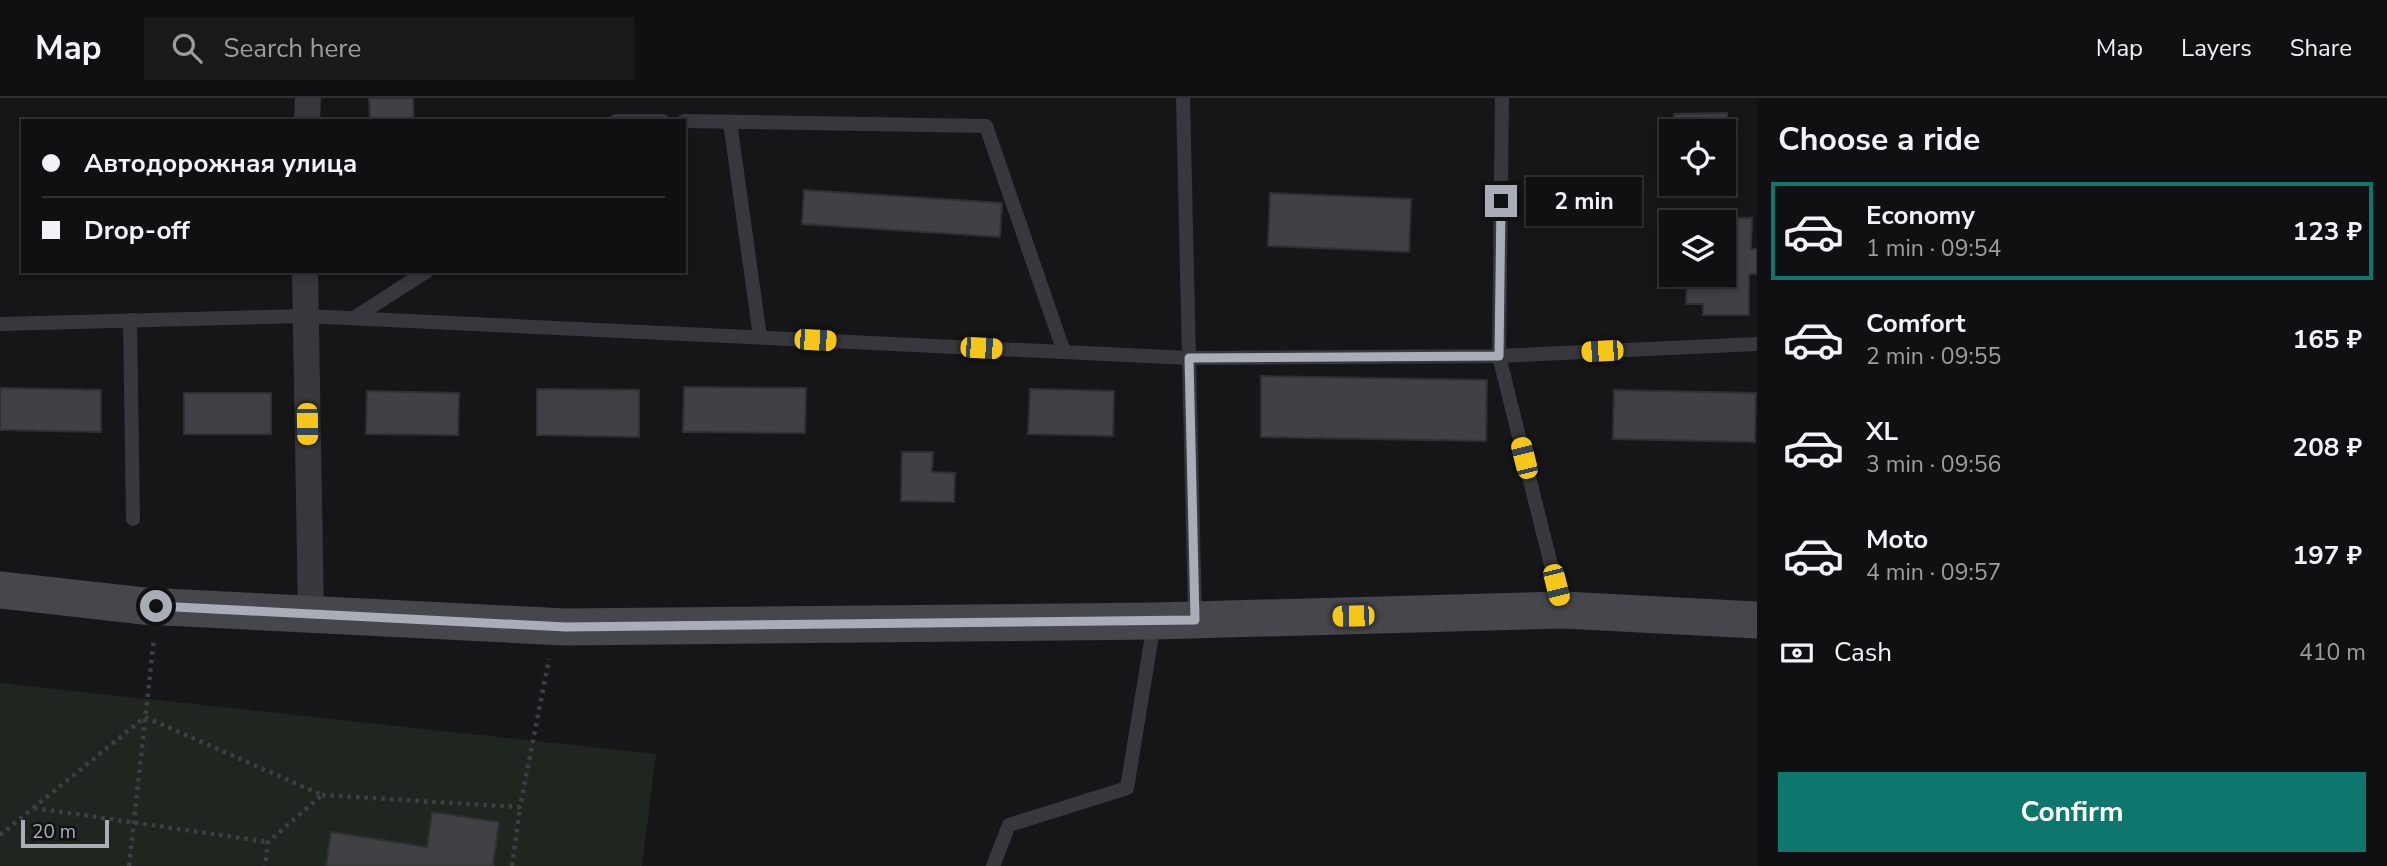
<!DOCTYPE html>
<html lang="en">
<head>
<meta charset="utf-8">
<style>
	:root { --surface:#101012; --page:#19191b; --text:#f1f3f6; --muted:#9c9d9f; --line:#303032; --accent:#0f766e }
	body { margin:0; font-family:"Nunito Sans",sans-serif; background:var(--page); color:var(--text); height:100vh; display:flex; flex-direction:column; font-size:26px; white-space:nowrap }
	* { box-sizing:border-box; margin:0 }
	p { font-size:23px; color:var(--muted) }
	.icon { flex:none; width:38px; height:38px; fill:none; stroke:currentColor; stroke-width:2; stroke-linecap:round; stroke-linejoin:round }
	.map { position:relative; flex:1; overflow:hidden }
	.side { display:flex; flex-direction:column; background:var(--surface); width:630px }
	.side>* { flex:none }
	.top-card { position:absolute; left:21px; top:21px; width:665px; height:154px; border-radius:0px; box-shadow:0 4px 10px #0003,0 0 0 2px var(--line); display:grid; align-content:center; height:154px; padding:0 21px; background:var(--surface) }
	.tools { position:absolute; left:1659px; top:21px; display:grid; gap:14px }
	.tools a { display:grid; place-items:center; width:77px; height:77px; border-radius:0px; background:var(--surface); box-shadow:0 4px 10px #0003,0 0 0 2px var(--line); font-size:35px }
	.scale { position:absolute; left:21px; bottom:18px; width:88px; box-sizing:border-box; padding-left:7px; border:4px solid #a8adb8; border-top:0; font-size:19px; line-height:24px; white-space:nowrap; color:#a8adb8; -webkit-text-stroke:5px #111113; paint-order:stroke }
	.end { position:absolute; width:32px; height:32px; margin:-16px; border:9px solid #a8adb8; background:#111; box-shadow:0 0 0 4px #111 }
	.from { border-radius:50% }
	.bubble { position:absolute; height:49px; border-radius:0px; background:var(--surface); box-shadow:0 4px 10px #0003,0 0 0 2px var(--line); font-size:23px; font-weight:700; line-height:49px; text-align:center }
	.car { position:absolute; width:21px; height:42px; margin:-21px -10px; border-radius:9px; box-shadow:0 0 5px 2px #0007; background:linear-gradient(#f5c518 24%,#345 0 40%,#f5c518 0 76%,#345 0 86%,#f5c518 0) }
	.top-card b { display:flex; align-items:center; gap:24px; height:66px; font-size:26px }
	.top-card b+b { border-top:2px solid var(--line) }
	.top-card i { width:18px; height:18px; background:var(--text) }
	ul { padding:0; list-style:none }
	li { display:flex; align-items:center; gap:21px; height:98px; margin:0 14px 10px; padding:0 7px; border:4px solid transparent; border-radius:0px }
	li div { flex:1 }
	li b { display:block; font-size:26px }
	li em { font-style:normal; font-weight:700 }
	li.current { border-color:var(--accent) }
	li>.icon { width:63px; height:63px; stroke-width:1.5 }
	h2 { padding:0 21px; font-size:32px; line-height:84px }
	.pay { display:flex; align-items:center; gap:18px; height:77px; padding:0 21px; font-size:26px }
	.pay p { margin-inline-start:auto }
	.button { display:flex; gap:14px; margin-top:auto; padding:14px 21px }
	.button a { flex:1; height:80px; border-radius:0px; background:var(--accent); color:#fff; font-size:28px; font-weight:700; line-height:80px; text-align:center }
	header { display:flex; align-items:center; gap:42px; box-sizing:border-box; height:98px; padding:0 35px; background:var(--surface); border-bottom:2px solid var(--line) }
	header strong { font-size:33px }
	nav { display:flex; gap:38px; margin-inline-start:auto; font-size:24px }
	.search { width:490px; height:63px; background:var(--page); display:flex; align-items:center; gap:18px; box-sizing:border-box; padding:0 24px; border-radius:0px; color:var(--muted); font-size:26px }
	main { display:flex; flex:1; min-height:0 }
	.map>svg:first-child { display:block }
	.green { fill:#1e261f }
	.building { fill:#404145; stroke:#303034; stroke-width:2 }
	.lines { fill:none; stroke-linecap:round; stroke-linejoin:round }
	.path { stroke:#3d3f44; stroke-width:4.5; stroke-dasharray:3.5 5; stroke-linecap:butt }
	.service { stroke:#37383d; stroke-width:14 }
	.minor { stroke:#37383d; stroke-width:26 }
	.secondary { stroke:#45474d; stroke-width:37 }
	.route { stroke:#a8adb8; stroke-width:9 }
</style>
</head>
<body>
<header>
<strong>Map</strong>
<div class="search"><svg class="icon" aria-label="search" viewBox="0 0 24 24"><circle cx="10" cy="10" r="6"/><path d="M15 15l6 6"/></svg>Search here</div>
<nav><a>Map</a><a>Layers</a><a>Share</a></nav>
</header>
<main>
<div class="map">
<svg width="1757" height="768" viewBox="0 0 1757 768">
	<rect width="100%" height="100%" fill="#161618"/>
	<path class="green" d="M 0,585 L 656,656 L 642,768 L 0,768 Z"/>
	<g class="building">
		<path d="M 369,0 L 413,0 L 414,23 L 370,23 Z"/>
		<path d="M 1727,15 L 1729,94 L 1676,95 L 1676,86 L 1724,86 L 1724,33 L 1675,33 L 1674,16 Z"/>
		<path d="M 804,92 L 1002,105 L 1000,139 L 802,126 Z"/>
		<path d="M 1270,95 L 1411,101 L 1409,154 L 1268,148 Z"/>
		<path d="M 1702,119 L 1752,120 L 1751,151 L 1757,151 L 1757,176 L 1749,176 L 1749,217 L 1703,217 L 1703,206 L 1686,206 L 1687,177 L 1724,177 L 1724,124 L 1702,124 Z"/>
		<path d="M 1261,278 L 1487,282 L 1486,343 L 1261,339 Z"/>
		<path d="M 684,289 L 806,290 L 805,335 L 683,334 Z"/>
		<path d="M 0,290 L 101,292 L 101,334 L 0,332 Z"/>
		<path d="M 537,291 L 639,292 L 639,339 L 537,337 Z"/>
		<path d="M 1030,291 L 1114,293 L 1113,338 L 1028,336 Z"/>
		<path d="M 1614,292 L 1756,295 L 1755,344 L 1613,341 Z"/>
		<path d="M 367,293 L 459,295 L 458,337 L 366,336 Z"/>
		<rect x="184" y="295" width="87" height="41"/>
		<path d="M 902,354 L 933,354 L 932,374 L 955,375 L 954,404 L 901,403 Z"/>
		<path d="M 432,714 L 499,724 L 493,768 L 326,768 L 331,734 L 427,749 Z"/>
	</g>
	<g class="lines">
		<g class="path">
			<path d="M 322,697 L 520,709 L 549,561"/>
			<path d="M 34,710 L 268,744"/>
			<path d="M 0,737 L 145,619 L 322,697 L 268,744 L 265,768"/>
			<path d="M 129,768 L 154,540"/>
			<path d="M 512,768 L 520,709"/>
		</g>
		<g class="service">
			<path d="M 1183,0 L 1195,520"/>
			<path d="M 1502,0 L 1499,258 L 1562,511"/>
			<path d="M 616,23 L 663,23"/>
			<path d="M 684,23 L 986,28 L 1064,254"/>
			<path d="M 730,24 L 760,239"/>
			<path d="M 354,220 L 427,173"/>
			<path d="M 130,222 L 133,421"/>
			<path d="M 0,226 L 304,218 L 1189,260 L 1499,258 L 1757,246"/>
			<path d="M 993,768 L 1009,727 L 1127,690 L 1154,525"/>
		</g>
		<g class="minor">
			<path d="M 307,23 L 308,0"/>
			<path d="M 305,173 L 311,516"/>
		</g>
		<path class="secondary" d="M 0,492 L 144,508 L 566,529 L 1154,523 L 1563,512 L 1757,522"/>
	</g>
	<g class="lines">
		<path class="route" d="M 156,508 L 566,529 L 1195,522 L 1189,260 L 1499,258 L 1501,103"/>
	</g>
</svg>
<div class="tools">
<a><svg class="icon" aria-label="locate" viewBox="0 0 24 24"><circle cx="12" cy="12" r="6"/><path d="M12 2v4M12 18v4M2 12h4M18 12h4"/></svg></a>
<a><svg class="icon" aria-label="layers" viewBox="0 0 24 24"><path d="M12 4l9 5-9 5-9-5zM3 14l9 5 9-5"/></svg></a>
</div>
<div class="scale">20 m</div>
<i class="end from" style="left:156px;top:508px"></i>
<i class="end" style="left:1501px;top:103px"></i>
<div class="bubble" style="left:1526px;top:79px;width:116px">2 min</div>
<i class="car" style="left:815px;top:242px;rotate:93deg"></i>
<i class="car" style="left:981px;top:250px;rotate:93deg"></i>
<i class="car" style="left:1602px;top:253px;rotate:267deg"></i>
<i class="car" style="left:307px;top:326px;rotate:179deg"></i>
<i class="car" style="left:1524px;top:360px;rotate:346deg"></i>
<i class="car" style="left:1556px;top:487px;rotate:166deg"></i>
<i class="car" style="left:1353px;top:518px;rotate:269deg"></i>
<div class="top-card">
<b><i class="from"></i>Автодорожная улица</b>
<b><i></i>Drop-off</b>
</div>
</div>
<section class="side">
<h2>Choose a ride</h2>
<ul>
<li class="current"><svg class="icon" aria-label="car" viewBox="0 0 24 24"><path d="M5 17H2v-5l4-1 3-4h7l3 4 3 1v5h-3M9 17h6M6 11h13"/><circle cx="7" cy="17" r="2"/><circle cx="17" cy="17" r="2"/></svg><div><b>Economy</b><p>1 min · 09:54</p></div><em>123 ₽</em></li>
<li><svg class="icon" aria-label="car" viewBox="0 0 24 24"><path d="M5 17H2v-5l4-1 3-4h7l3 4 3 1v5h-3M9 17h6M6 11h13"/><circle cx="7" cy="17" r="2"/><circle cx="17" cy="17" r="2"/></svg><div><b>Comfort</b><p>2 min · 09:55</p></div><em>165 ₽</em></li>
<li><svg class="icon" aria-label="car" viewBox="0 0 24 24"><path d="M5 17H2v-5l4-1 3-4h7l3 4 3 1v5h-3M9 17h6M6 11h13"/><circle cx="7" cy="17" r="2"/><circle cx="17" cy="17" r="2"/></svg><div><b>XL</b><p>3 min · 09:56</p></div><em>208 ₽</em></li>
<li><svg class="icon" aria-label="car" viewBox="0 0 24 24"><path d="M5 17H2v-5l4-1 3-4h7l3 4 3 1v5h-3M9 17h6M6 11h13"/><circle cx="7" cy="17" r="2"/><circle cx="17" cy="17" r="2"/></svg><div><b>Moto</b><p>4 min · 09:57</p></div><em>197 ₽</em></li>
</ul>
<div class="pay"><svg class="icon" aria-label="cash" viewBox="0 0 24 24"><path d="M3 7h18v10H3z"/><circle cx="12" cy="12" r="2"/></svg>Cash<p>410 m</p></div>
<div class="button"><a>Confirm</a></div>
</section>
</main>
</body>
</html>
